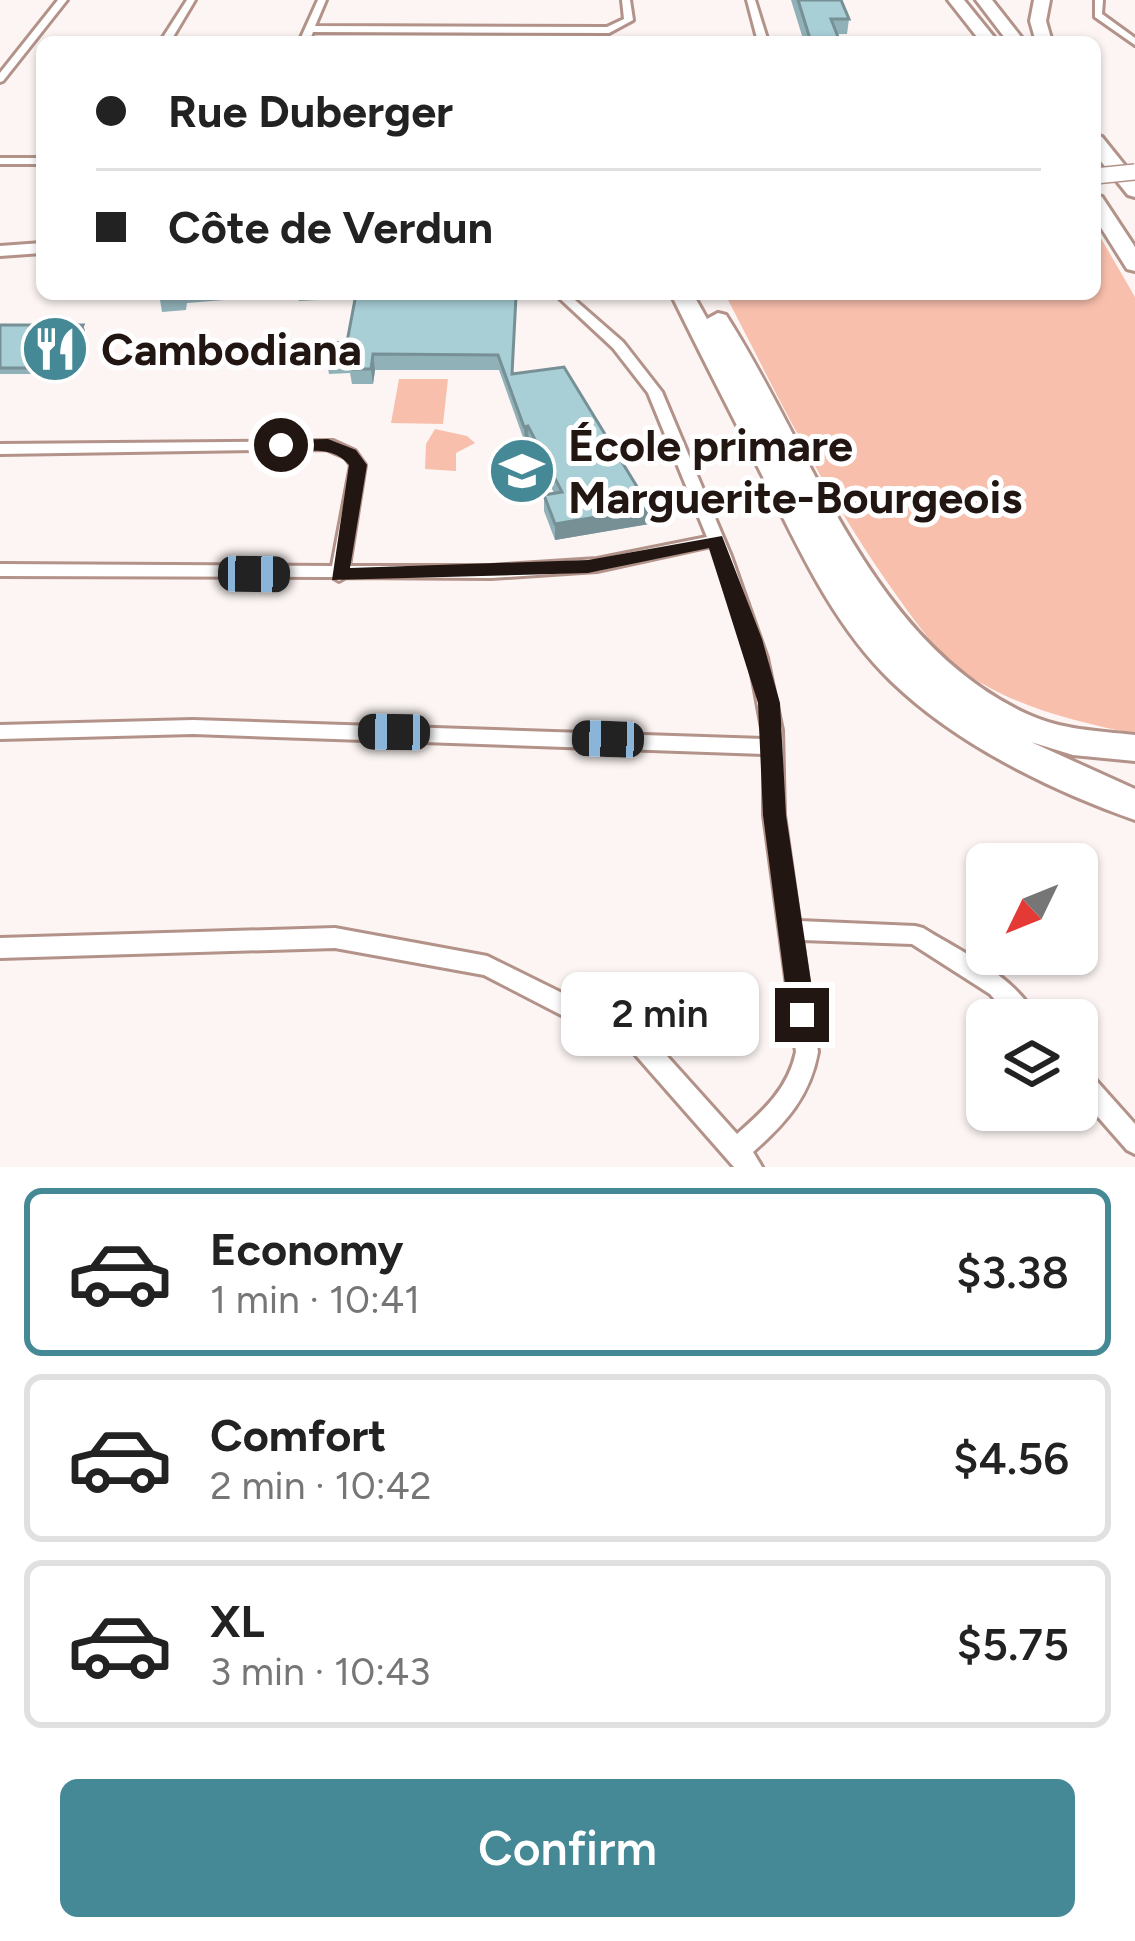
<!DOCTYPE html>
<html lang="en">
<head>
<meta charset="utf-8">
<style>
	:root { --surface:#fff; --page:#f2f2f2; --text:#222; --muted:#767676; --line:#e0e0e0; --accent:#448995 }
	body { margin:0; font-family:Figtree,sans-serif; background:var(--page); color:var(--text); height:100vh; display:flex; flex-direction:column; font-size:45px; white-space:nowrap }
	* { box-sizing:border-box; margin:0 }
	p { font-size:39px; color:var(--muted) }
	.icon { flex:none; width:66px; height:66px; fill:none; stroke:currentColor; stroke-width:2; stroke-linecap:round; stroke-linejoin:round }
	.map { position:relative; height:1167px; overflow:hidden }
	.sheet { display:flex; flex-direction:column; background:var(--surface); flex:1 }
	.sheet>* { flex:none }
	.top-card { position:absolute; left:36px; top:36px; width:1065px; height:264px; border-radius:18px; box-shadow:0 3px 9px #0004; display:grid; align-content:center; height:264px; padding:0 60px; background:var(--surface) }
	.needle { width:78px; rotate:227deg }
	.fabs { position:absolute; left:966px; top:843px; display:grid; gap:24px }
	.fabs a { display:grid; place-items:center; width:132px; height:132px; border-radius:18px; background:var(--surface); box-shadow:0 3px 9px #0004; font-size:60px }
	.end { position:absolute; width:54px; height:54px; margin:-27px; border:15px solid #221612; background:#fff; box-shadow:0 0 0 6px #fff }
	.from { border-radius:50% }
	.bubble { position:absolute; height:84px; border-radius:18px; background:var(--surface); box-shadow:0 3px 9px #0004; font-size:39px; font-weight:600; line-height:84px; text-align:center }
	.car { position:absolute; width:36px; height:72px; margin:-36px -18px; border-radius:15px; box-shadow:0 0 9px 3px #0007; background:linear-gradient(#222 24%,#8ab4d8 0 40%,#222 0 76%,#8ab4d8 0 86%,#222 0) }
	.top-card b { display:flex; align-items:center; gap:42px; height:114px; font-size:45px }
	.top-card b+b { border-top:3px solid var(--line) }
	.top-card i { width:30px; height:30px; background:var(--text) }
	ul { padding:21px 0 0; list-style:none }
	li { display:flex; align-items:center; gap:36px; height:168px; margin:0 24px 18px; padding:0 36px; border:6px solid var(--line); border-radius:18px }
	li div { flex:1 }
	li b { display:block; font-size:45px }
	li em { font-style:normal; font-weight:600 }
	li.on { border-color:var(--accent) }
	li>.icon { width:108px; height:108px; stroke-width:1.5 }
	.cta { display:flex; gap:24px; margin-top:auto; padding:24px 60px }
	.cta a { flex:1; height:138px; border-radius:18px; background:var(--accent); color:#fff; font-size:48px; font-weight:600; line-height:138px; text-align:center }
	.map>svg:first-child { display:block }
	.green { fill:#f8bfac }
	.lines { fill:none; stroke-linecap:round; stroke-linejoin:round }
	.street-casing { stroke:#b39389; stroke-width:6 }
	.secondary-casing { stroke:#b39389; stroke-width:6 }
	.highway-casing { stroke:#b39389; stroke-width:6 }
	.street { fill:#fff; fill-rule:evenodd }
	.secondary { fill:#fff; fill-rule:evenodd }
	.highway { fill:#fff; fill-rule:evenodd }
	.secondary-bridge-casing { stroke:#b39389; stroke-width:18; stroke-linecap:butt }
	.secondary-bridge { stroke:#fff; stroke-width:15 }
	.wall { fill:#90b1b8 }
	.shaded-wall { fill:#769096 }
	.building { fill:#a8ced6; stroke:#769096; stroke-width:3 }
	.route { fill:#221612 }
	.labels { text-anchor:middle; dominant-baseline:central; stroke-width:10; stroke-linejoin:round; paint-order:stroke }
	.poi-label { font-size:45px; font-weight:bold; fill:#221612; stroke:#fff; text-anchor:start }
</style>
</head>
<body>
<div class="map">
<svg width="1135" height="1167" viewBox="0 0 1135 1167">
	<rect width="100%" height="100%" fill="#fcf5f3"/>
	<g class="green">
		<path d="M 1095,228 L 1135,297 L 1135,734 C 1073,721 1008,706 956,666 C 932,647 910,614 892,589 C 826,496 777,395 725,294 L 1095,294 Z"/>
		<path d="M 399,379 L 448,379 L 443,424 L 391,423 Z"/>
		<path d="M 435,429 L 467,436 L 475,443 L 456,453 L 456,471 L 425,469 L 426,444 Z"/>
	</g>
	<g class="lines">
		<defs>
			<g id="street">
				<path d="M 58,0 L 67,0 L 3,81 L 0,82 L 0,73 Z"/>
				<path d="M 187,0 L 195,0 L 170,42 L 160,42 Z"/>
				<path d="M 318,0 L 326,0 L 315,26 L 607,27 L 624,19 L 622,0 L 630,0 L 633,20 L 609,33 L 313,32 L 309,42 L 299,42 Z"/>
				<path d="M 747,0 L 755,0 L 768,42 L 758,42 Z"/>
				<path d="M 1095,0 L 1103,0 L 1102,14 L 1135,38 L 1135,45 L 1095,17 Z"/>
				<rect x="0" y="158" width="42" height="6"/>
				<path d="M 555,294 L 568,294 L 623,342 L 662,392 L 731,556 L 767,658 L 782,730 L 784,815 L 799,921 L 915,926 L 923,928 C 963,953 1016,976 1038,1020 L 1013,1020 L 990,994 L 912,944 L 802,940 L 818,1052 C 810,1096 786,1123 753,1152 L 762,1167 L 734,1167 L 633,1052 L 484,975 L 335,948 L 0,958 L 0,938 L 335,928 L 487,956 L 649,1036 L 737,1134 C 764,1110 788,1089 796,1052 L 764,815 L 764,754 L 193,734 L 0,739 L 0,725 L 193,720 L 764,739 L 749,658 L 711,546 L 597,571 L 491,578 L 346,577 L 339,581 L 332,577 L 0,576 L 0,564 L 332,566 L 351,465 L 345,457 L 326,449 L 0,454 L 0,444 L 333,441 L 355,451 L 365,465 L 349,566 L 491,566 L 597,559 L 707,537 L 648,393 L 613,348 Z"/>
				<path d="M 1077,1065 L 1085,1068 L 1135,1124 L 1135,1154 L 1127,1150 L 1077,1093 Z"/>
			</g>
			<path id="secondary" d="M 42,243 L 42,253 L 0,256 L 0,246 Z"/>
			<g id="highway">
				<path d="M 948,0 L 964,0 L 998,42 L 981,42 Z"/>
				<path d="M 976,0 L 992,0 L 1025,42 L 1008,42 Z"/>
				<path d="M 1034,0 L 1050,0 L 1046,21 L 1052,42 L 1036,42 L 1030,21 Z"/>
				<path d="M 1095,135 L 1102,137 L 1135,178 L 1135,197 L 1128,195 L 1095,154 Z"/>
				<path d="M 1095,195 L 1102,197 L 1135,247 L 1135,271 L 1127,269 L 1095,218 Z"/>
				<path d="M 671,294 L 693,294 L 707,319 L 718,313 L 726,315 C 814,452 869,641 1027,714 C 1061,730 1098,731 1135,735 L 1135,761 L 1073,755 L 1031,742 L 1135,789 L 1135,820 C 1050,790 956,744 891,681 C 832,624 797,545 761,473 C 731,413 700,354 671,294 Z"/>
			</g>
		</defs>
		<use href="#street" class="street-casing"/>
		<use href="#secondary" class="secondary-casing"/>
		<use href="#highway" class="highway-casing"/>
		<use href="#street" class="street"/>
		<use href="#secondary" class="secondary"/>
		<use href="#highway" class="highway"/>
		<defs>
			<path id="secondary-bridge" d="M 1095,176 L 1135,172"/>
		</defs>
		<use href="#secondary-bridge" class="secondary-bridge-casing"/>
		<use href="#secondary-bridge" class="secondary-bridge"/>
	</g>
	<g class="wall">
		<path d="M 791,0 L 841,0 L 849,19 L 847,34 L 837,34 L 840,42 L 804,42 Z"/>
		<path d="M 159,294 L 249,294 L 249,298 L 187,303 L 186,310 L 162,312 Z"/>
		<path d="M 297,294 L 318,294 L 318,300 L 299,301 Z"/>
		<path d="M 500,294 L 500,296 L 516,296 L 513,374 L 650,508 L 649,524 L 555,540 L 544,511 L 544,495 L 554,493 L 529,442 L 525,443 L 499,370 L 375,370 L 373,384 L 352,384 L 350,373 L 329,374 L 326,358 L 347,342 Z"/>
		<path d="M 0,325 L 83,325 L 85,331 L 64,374 L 0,374 Z"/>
	</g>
	<g class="shaded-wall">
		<path d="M 83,325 L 85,331 L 64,374 L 62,368 Z"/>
		<path d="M 373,354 L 375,370 L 373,384 L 371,369 Z"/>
		<path d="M 528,426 L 529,442 L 525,443 L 524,427 Z"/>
		<path d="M 650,508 L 649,524 L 555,540 L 555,524 Z"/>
	</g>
	<g class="building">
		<path d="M 798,0 L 841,0 L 849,19 L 831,19 L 840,42 L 811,42 Z"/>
		<path d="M 356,294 L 499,294 L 499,296 L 516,296 L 512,374 L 564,367 L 650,508 L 555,524 L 544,495 L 562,492 L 528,426 L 524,427 L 498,355 L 373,354 L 371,369 L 350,369 L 351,357 L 326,358 L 330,343 L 347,342 Z"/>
		<path d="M 0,325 L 83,325 L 62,368 L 0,368 Z"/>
	</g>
	<path class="route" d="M 328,439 L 356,450 L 367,465 L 350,568 L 588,560 L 722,536 L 762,639 L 780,703 L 786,815 L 816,1015 L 812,1024 L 802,1027 L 793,1024 L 789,1015 L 763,815 L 758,703 L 709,548 L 588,573 L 332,580 L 349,465 C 327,439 297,460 273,445 L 281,440 Z"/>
	<defs>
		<symbol id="restaurant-disc" viewBox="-11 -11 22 22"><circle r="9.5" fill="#448995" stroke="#fff"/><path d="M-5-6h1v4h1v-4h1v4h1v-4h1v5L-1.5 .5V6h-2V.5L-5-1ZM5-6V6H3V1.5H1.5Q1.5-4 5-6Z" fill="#fff"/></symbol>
		<symbol id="school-disc" viewBox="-11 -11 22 22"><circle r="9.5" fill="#448995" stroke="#fff"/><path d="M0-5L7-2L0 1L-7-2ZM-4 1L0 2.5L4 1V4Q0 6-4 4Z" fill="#fff"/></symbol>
	</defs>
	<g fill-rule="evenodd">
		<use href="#restaurant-disc" x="17" y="311" width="76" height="76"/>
		<use href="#school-disc" x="484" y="433" width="76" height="76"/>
	</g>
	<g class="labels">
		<g class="poi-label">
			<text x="101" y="349">Cambodiana</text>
			<text x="568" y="445">École primare<tspan x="568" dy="52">Marguerite-Bourgeois</tspan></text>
		</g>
	</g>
</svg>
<div class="fabs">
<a><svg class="needle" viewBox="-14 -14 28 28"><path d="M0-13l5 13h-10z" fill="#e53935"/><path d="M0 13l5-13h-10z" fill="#767676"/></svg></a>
<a><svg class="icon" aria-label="layers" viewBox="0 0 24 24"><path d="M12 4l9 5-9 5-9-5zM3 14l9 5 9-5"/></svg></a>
</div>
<i class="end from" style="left:281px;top:445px"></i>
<i class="end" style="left:802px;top:1015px"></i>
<div class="bubble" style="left:561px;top:972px;width:198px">2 min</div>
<i class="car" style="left:254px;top:574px;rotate:91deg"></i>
<i class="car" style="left:394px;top:732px;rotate:271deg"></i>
<i class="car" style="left:608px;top:739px;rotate:272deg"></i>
<div class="top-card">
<b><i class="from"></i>Rue Duberger</b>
<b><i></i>Côte de Verdun</b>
</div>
</div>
<section class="sheet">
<ul>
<li class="on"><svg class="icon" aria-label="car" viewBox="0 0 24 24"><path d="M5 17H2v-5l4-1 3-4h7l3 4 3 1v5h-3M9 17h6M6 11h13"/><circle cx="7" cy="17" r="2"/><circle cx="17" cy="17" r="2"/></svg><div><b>Economy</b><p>1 min · 10:41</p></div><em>$3.38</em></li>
<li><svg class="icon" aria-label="car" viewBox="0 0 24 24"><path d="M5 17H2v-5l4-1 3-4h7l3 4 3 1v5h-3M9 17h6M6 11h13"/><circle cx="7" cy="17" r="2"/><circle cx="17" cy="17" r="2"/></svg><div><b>Comfort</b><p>2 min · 10:42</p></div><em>$4.56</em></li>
<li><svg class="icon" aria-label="car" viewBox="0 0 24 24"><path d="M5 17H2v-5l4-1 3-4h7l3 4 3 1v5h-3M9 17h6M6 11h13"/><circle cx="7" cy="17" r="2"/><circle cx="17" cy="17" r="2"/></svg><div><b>XL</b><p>3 min · 10:43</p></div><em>$5.75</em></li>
</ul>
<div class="cta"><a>Confirm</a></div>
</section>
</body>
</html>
